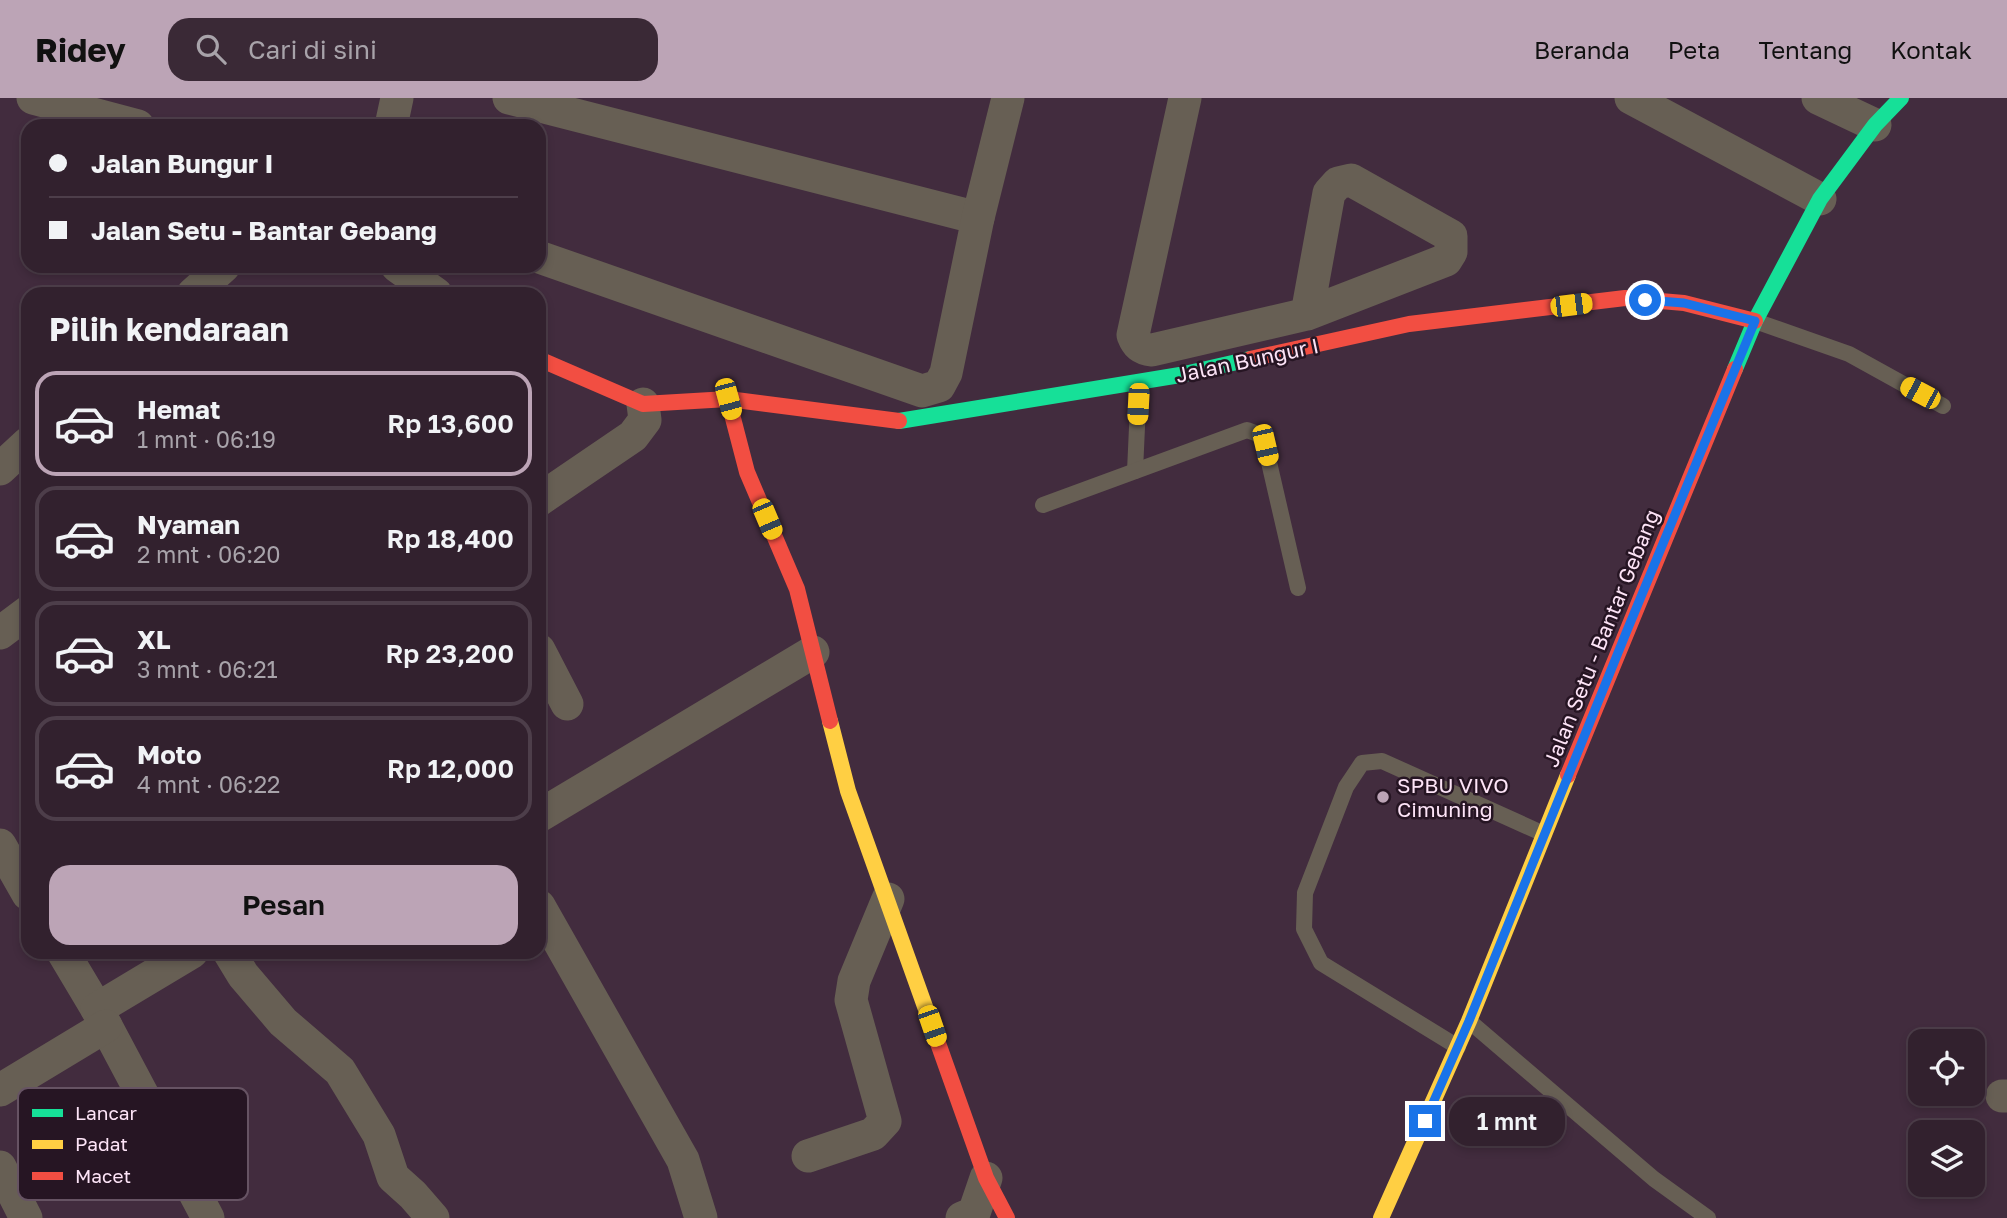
<!DOCTYPE html>
<html lang="id">
<head>
<meta charset="utf-8">
<style>
	:root { --surface:#32212e; --page:#3a2936; --text:#f1f3f6; --muted:#a8a3aa; --line:#4d3e4a; --accent:#bca4b6 }
	body { margin:0; font-family:"Golos Text",sans-serif; background:var(--page); color:var(--text); height:100vh; display:flex; flex-direction:column; font-size:26px; white-space:nowrap }
	* { box-sizing:border-box; margin:0 }
	p { font-size:23px; color:var(--muted) }
	.icon { flex:none; width:38px; height:38px; fill:none; stroke:currentColor; stroke-width:2; stroke-linecap:round; stroke-linejoin:round }
	.map { position:relative; flex:1; overflow:hidden }
	.details { position:absolute; left:21px; top:189px; width:525px; height:672px; display:flex; flex-direction:column; background:var(--surface); border-radius:21px; box-shadow:0 4px 10px #0003,0 0 0 2px var(--line) }
	.details>* { flex:none }
	.guide { position:absolute; left:21px; top:21px; width:525px; height:154px; border-radius:21px; box-shadow:0 4px 10px #0003,0 0 0 2px var(--line); display:grid; align-content:center; height:154px; padding:0 28px; background:var(--surface) }
	.tools { position:absolute; left:1908px; top:931px; display:grid; gap:14px }
	.tools a { display:grid; place-items:center; width:77px; height:77px; border-radius:14px; background:var(--surface); box-shadow:0 4px 10px #0003,0 0 0 2px var(--line); font-size:35px }
	.end { position:absolute; width:32px; height:32px; margin:-16px; border:9px solid #1a73e8; background:#fff; box-shadow:0 0 0 4px #fff }
	.from { border-radius:50% }
	.bubble { position:absolute; height:49px; border-radius:21px; background:var(--surface); box-shadow:0 4px 10px #0003,0 0 0 2px var(--line); font-size:23px; font-weight:600; line-height:49px; text-align:center }
	.car { position:absolute; width:21px; height:42px; margin:-21px -10px; border-radius:9px; box-shadow:0 0 5px 2px #0007; background:linear-gradient(#f5c518 24%,#345 0 40%,#f5c518 0 76%,#345 0 86%,#f5c518 0) }
	.guide b { display:flex; align-items:center; gap:24px; height:66px; font-size:26px }
	.guide b+b { border-top:2px solid var(--line) }
	.guide i { width:18px; height:18px; background:var(--text) }
	ul { padding:0; list-style:none }
	li { display:flex; align-items:center; gap:21px; height:105px; margin:0 14px 10px; padding:0 14px; border:4px solid var(--line); border-radius:21px }
	li div { flex:1 }
	li b { display:block; font-size:26px }
	li em { font-style:normal; font-weight:600 }
	li.selected { border-color:var(--accent) }
	li>.icon { width:63px; height:63px; stroke-width:1.5 }
	h2 { padding:0 28px; font-size:32px; line-height:84px }
	.button { display:flex; gap:14px; margin-top:auto; padding:14px 28px }
	.button a { flex:1; height:80px; border-radius:21px; background:var(--accent); color:#111; font-size:28px; font-weight:600; line-height:80px; text-align:center }
	header { display:flex; align-items:center; gap:42px; box-sizing:border-box; height:98px; padding:0 35px; background:var(--accent); color:#111 }
	header strong { font-size:33px }
	nav { display:flex; gap:38px; margin-inline-start:auto; font-size:24px }
	.search { width:490px; height:63px; background:var(--page); display:flex; align-items:center; gap:18px; box-sizing:border-box; padding:0 24px; border-radius:21px; color:var(--muted); font-size:26px }
	.map>svg:first-child { display:block }
	.lines { fill:none; stroke-linecap:round; stroke-linejoin:round }
	.lane { stroke:#675f54; stroke-width:16 }
	.street { stroke:#675f54; stroke-width:33 }
	.fast { stroke:#16e098; stroke-width:16 }
	.slow { stroke:#ffcf43; stroke-width:16 }
	.jam { stroke:#f24e42; stroke-width:16 }
	.route { stroke:#1a73e8; stroke-width:9 }
	.poi-dot { fill:#bca4b6; stroke:#261523; stroke-width:2.5 }
	.labels { text-anchor:middle; dominant-baseline:central; stroke-width:5; stroke-linejoin:round; paint-order:stroke }
	.street-label { font-size:21px; fill:#fde4f7; stroke:#261523 }
	.poi-label { font-size:21px; fill:#fde4f7; stroke:#261523; text-anchor:start }
	.key { fill:#261523; stroke:#665363; stroke-width:2 }
	.key-label { font-size:19px; fill:#fde4f7 }
</style>
</head>
<body>
<header>
<strong>Ridey</strong>
<div class="search"><svg class="icon" aria-label="search" viewBox="0 0 24 24"><circle cx="10" cy="10" r="6"/><path d="M15 15l6 6"/></svg>Cari di sini</div>
<nav><a>Beranda</a><a>Peta</a><a>Tentang</a><a>Kontak</a></nav>
</header>
<div class="map">
<svg width="2007" height="1120" viewBox="0 0 2007 1120">
	<rect width="100%" height="100%" fill="#422c3e"/>
	<g class="lines">
		<g class="lane">
			<path d="M 1755,223 L 1849,256 L 1943,308"/>
			<path d="M 1135,373 L 1139,285"/>
			<path d="M 1043,407 L 1247,332 L 1258,336 L 1265,347 L 1298,490"/>
			<path d="M 1469,923 L 1654,1081 L 1708,1120"/>
			<path d="M 1458,949 L 1321,865 L 1304,831 L 1305,795 L 1346,689 L 1362,665 L 1382,663 L 1544,736"/>
		</g>
		<g class="street">
			<path d="M 33,0 L 138,28"/>
			<path d="M 509,0 L 978,120"/>
			<path d="M 1185,0 L 1133,237 C 1137,247 1141,251 1152,252 L 1307,216 L 1446,162 L 1451,154 L 1451,138 L 1351,82 L 1338,85 L 1329,95 L 1307,216"/>
			<path d="M 1631,0 L 1820,101"/>
			<path d="M 1818,0 L 1875,27"/>
			<path d="M 391,28 L 397,0"/>
			<path d="M 539,159 L 922,293 L 939,288 L 946,275 L 978,120 L 1008,0"/>
			<path d="M 397,168 L 436,196"/>
			<path d="M 193,196 L 224,168"/>
			<path d="M 0,371 L 28,345"/>
			<path d="M 539,402 L 633,338 L 645,322 L 643,306"/>
			<path d="M 0,535 L 28,514"/>
			<path d="M 539,552 L 567,606"/>
			<path d="M 539,718 L 813,554"/>
			<path d="M 0,747 L 28,796"/>
			<path d="M 539,808 L 683,1062 L 701,1120"/>
			<path d="M 63,854 L 97,911 L 208,1120"/>
			<path d="M 229,854 L 243,877 L 283,924 L 340,973 L 379,1037 L 393,1079 L 413,1097 L 433,1120"/>
			<path d="M 97,911 L 192,854"/>
			<path d="M 0,992 L 106,928"/>
			<path d="M 2002,998 L 2007,998"/>
			<path d="M 808,1058 L 873,1036 L 885,1023 L 851,902 L 854,883 L 888,801"/>
			<path d="M 0,1069 L 26,1120"/>
			<path d="M 962,1120 L 974,1115 L 986,1080"/>
		</g>
		<g class="fast">
			<path d="M 1735,271 L 1755,223 L 1820,101 L 1875,27 L 1901,0"/>
			<path d="M 899,323 L 1180,277 L 1250,261"/>
		</g>
		<g class="slow">
			<path d="M 830,623 L 848,693 L 933,931"/>
			<path d="M 1381,1120 L 1469,923 L 1568,677"/>
		</g>
		<g class="jam">
			<path d="M 539,261 L 643,306 L 728,301 L 899,323"/>
			<path d="M 1250,261 L 1409,226 L 1625,200 L 1684,205 L 1755,223"/>
			<path d="M 728,301 L 747,374 L 797,491 L 830,623"/>
			<path d="M 1568,677 L 1735,271"/>
			<path d="M 933,931 L 986,1080 L 1007,1120"/>
		</g>
	</g>
	<g class="lines">
		<path class="route" d="M 1425,1023 L 1469,923 L 1626,535 L 1755,223 L 1684,205 L 1645,202"/>
	</g>
	<circle class="poi-dot" cx="1383" cy="699" r="7"/>
	<g class="labels">
		<g class="street-label">
			<text transform="translate(1247 262) rotate(-12)">Jalan Bungur I</text>
			<text transform="translate(1601 540) rotate(-68)">Jalan Setu - Bantar Gebang</text>
		</g>
		<g class="poi-label">
			<text x="1397" y="687">SPBU VIVO<tspan x="1397" dy="24">Cimuning</tspan></text>
		</g>
	</g>
	<rect x="18" y="990" width="230" height="112" rx="10" class="key"/>
	<rect x="32" y="1011" width="31" height="8" fill="#16e098"/>
	<rect x="32" y="1042" width="31" height="9" fill="#ffcf43"/>
	<rect x="32" y="1074" width="31" height="8" fill="#f24e42"/>
	<g class="key-label">
		<text x="75" y="1022">Lancar</text>
		<text x="75" y="1053">Padat</text>
		<text x="75" y="1085">Macet</text>
	</g>
</svg>
<div class="tools">
<a><svg class="icon" aria-label="locate" viewBox="0 0 24 24"><circle cx="12" cy="12" r="6"/><path d="M12 2v4M12 18v4M2 12h4M18 12h4"/></svg></a>
<a><svg class="icon" aria-label="layers" viewBox="0 0 24 24"><path d="M12 4l9 5-9 5-9-5zM3 14l9 5 9-5"/></svg></a>
</div>
<i class="end from" style="left:1645px;top:202px"></i>
<i class="end" style="left:1425px;top:1023px"></i>
<div class="bubble" style="left:1449px;top:999px;width:116px">1 mnt</div>
<i class="car" style="left:1571px;top:207px;rotate:83deg"></i>
<i class="car" style="left:1920px;top:295px;rotate:298deg"></i>
<i class="car" style="left:728px;top:301px;rotate:165deg"></i>
<i class="car" style="left:1138px;top:306px;rotate:183deg"></i>
<i class="car" style="left:1265px;top:347px;rotate:167deg"></i>
<i class="car" style="left:767px;top:421px;rotate:157deg"></i>
<i class="car" style="left:932px;top:928px;rotate:161deg"></i>
<div class="guide">
<b><i class="from"></i>Jalan Bungur I</b>
<b><i></i>Jalan Setu - Bantar Gebang</b>
</div>
<section class="details">
<h2>Pilih kendaraan</h2>
<ul>
<li class="selected"><svg class="icon" aria-label="car" viewBox="0 0 24 24"><path d="M5 17H2v-5l4-1 3-4h7l3 4 3 1v5h-3M9 17h6M6 11h13"/><circle cx="7" cy="17" r="2"/><circle cx="17" cy="17" r="2"/></svg><div><b>Hemat</b><p>1 mnt · 06:19</p></div><em>Rp 13,600</em></li>
<li><svg class="icon" aria-label="car" viewBox="0 0 24 24"><path d="M5 17H2v-5l4-1 3-4h7l3 4 3 1v5h-3M9 17h6M6 11h13"/><circle cx="7" cy="17" r="2"/><circle cx="17" cy="17" r="2"/></svg><div><b>Nyaman</b><p>2 mnt · 06:20</p></div><em>Rp 18,400</em></li>
<li><svg class="icon" aria-label="car" viewBox="0 0 24 24"><path d="M5 17H2v-5l4-1 3-4h7l3 4 3 1v5h-3M9 17h6M6 11h13"/><circle cx="7" cy="17" r="2"/><circle cx="17" cy="17" r="2"/></svg><div><b>XL</b><p>3 mnt · 06:21</p></div><em>Rp 23,200</em></li>
<li><svg class="icon" aria-label="car" viewBox="0 0 24 24"><path d="M5 17H2v-5l4-1 3-4h7l3 4 3 1v5h-3M9 17h6M6 11h13"/><circle cx="7" cy="17" r="2"/><circle cx="17" cy="17" r="2"/></svg><div><b>Moto</b><p>4 mnt · 06:22</p></div><em>Rp 12,000</em></li>
</ul>
<div class="button"><a>Pesan</a></div>
</section>
</div>
</body>
</html>
